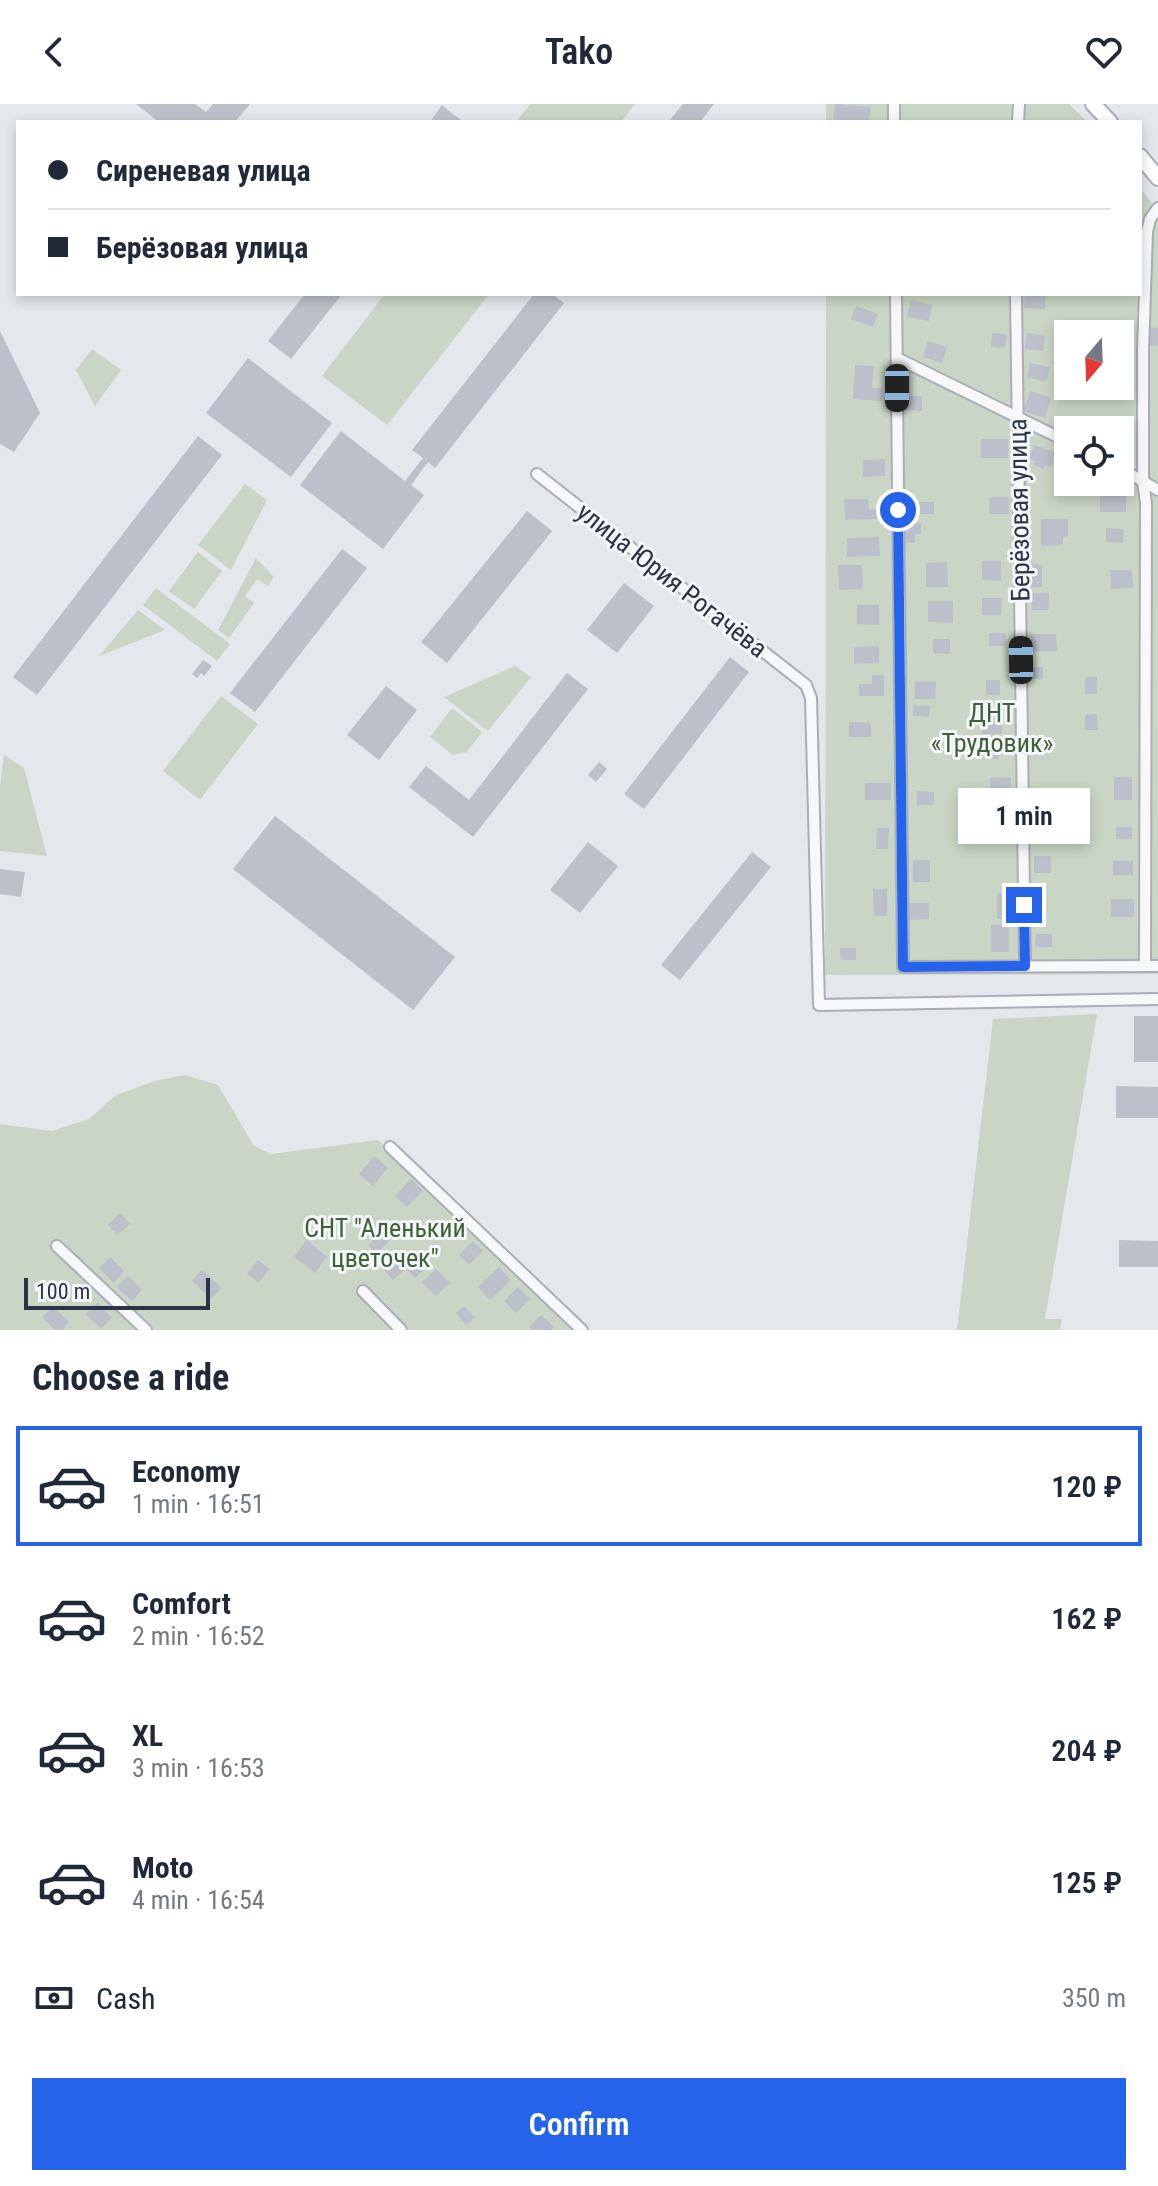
<!DOCTYPE html>
<html lang="en">
<head>
<meta charset="utf-8">
<style>
	:root { --surface:#fff; --page:#f6f6f7; --text:#1f2937; --muted:#747a83; --line:#e0e1e3; --accent:#2563eb }
	body { margin:0; font-family:"Roboto Condensed",sans-serif; background:var(--page); color:var(--text); height:100vh; display:flex; flex-direction:column; font-size:30px; white-space:nowrap }
	* { box-sizing:border-box; margin:0 }
	p { font-size:26px; color:var(--muted) }
	.icon { flex:none; width:44px; height:44px; fill:none; stroke:currentColor; stroke-width:2; stroke-linecap:round; stroke-linejoin:round }
	.map { position:relative; height:1226px; overflow:hidden }
	.panel { display:flex; flex-direction:column; background:var(--surface); flex:1 }
	.panel>* { flex:none }
	.hud { position:absolute; left:16px; top:16px; width:1126px; height:176px; border-radius:0px; box-shadow:0 4px 12px #0003; display:grid; align-content:center; height:176px; padding:0 32px; background:var(--surface) }
	.needle { width:52px; rotate:199deg }
	.fabs { position:absolute; left:1054px; top:216px; display:grid; gap:16px }
	.fabs a { display:grid; place-items:center; width:80px; height:80px; border-radius:0px; background:var(--surface); box-shadow:0 4px 12px #0003; font-size:40px }
	.scale { position:absolute; left:24px; bottom:20px; width:186px; box-sizing:border-box; padding-left:8px; border:4px solid #2b3445; border-top:0; font-size:22px; line-height:28px; white-space:nowrap; color:#2b3445; -webkit-text-stroke:6px #f4f6f9; paint-order:stroke }
	.end { position:absolute; width:36px; height:36px; margin:-18px; border:10px solid #2563eb; background:#fff; box-shadow:0 0 0 4px #fff }
	.from { border-radius:50% }
	.bubble { position:absolute; height:56px; border-radius:0px; background:var(--surface); box-shadow:0 4px 12px #0003; font-size:26px; font-weight:600; line-height:56px; text-align:center }
	.car { position:absolute; width:24px; height:48px; margin:-24px -12px; border-radius:10px; box-shadow:0 0 6px 2px #0007; background:linear-gradient(#222 24%,#8ab4d8 0 40%,#222 0 76%,#8ab4d8 0 86%,#222 0) }
	.hud b { display:flex; align-items:center; gap:28px; height:76px; font-size:30px }
	.hud b+b { border-top:2px solid var(--line) }
	.hud i { width:20px; height:20px; background:var(--text) }
	ul { padding:0; list-style:none }
	li { display:flex; align-items:center; gap:24px; height:120px; margin:0 16px 12px; padding:0 16px; border:4px solid transparent; border-radius:0px }
	li div { flex:1 }
	li b { display:block; font-size:30px }
	li em { font-style:normal; font-weight:600 }
	li.on { border-color:var(--accent) }
	li>.icon { width:72px; height:72px; stroke-width:1.5 }
	h2 { padding:0 32px; font-size:36px; line-height:96px }
	.pay { display:flex; align-items:center; gap:20px; height:88px; padding:0 32px; font-size:30px }
	.pay p { margin-inline-start:auto }
	.cta { display:flex; gap:16px; margin-top:auto; padding:16px 32px }
	.cta a { flex:1; height:92px; border-radius:0px; background:var(--accent); color:#fff; font-size:32px; font-weight:600; line-height:92px; text-align:center }
	header { display:flex; justify-content:space-between; align-items:center; height:104px; padding:0 32px; background:var(--surface); font-size:36px; font-weight:600 }
	.map>svg:first-child { display:block }
	.green { fill:#c9d6c5; fill-rule:evenodd }
	.building { fill:#bbc0ca }
	.lines { fill:none; stroke-linecap:round; stroke-linejoin:round }
	.street-casing { stroke:#a9aeb7; stroke-width:14 }
	.secondary-casing { stroke:#a9aeb7; stroke-width:18 }
	.street { stroke:#f7f8fa; stroke-width:10 }
	.secondary { stroke:#fff; stroke-width:14 }
	.route { stroke:#2563eb; stroke-width:10 }
	.labels { text-anchor:middle; dominant-baseline:central; stroke-width:6; stroke-linejoin:round; paint-order:stroke }
	.street-label { font-size:26px; fill:#2b3445; stroke:#f4f6f9 }
	.park-label { font-size:26px; fill:#3f6138; stroke:#f4f6f9 }
</style>
</head>
<body>
<header><svg class="icon" aria-label="back" viewBox="0 0 24 24"><path d="M15 5l-7 7 7 7"/></svg>Tako<svg class="icon" aria-label="heart" viewBox="0 0 24 24"><path d="M12 20l-8-8c-3-5 5-10 8-4 3-6 11-1 8 4z"/></svg></header>
<div class="map">
<svg width="1158" height="1226" viewBox="0 0 1158 1226">
	<rect width="100%" height="100%" fill="#e4e7ec"/>
	<g class="green">
		<path d="M 530,0 L 635,0 L 621,18 L 518,18 L 517,17 Z"/>
		<path d="M 826,0 L 1069,0 L 1087,18 L 826,18 Z"/>
		<path d="M 1140,84 L 1158,107 L 1158,870 L 825,871 L 826,190 L 1140,190 ZM 1068,230 L 1120,230 L 1120,282 L 1068,282 ZM 1068,326 L 1120,326 L 1120,378 L 1068,378 Z"/>
		<path d="M 385,190 L 489,190 L 387,321 L 322,272 Z"/>
		<path d="M 92,245 L 121,266 L 95,302 L 76,266 Z"/>
		<path d="M 245,380 L 267,396 L 231,466 L 198,441 Z"/>
		<path d="M 198,448 L 222,467 L 194,505 L 169,487 Z"/>
		<path d="M 256,454 L 274,473 L 268,482 L 257,475 L 245,492 L 254,499 L 229,534 L 218,526 Z"/>
		<path d="M 156,484 L 230,540 L 217,557 L 143,501 Z"/>
		<path d="M 138,506 L 165,526 L 99,552 Z"/>
		<path d="M 515,562 L 531,573 L 488,627 L 444,593 Z"/>
		<path d="M 221,592 L 258,620 L 200,696 L 163,667 Z"/>
		<path d="M 452,604 L 482,628 L 467,648 L 453,651 L 430,633 Z"/>
		<path d="M 4,651 L 24,664 L 47,752 L 0,747 L 0,683 Z"/>
		<path d="M 1097,910 L 1045,1215 L 1062,1215 L 1060,1226 L 957,1226 L 993,915 Z"/>
		<path d="M 185,971 L 218,981 L 254,1042 L 271,1050 L 378,1036 L 585,1226 L 0,1226 L 0,1020 L 52,1027 L 89,1015 L 116,991 L 158,976 Z"/>
	</g>
	<g class="building">
		<path d="M 136,0 L 195,0 L 206,8 L 213,0 L 250,0 L 235,18 L 159,18 Z"/>
		<path d="M 683,0 L 714,0 L 700,18 L 673,18 L 670,16 Z"/>
		<path d="M 835,0 L 871,3 L 869,18 L 833,18 Z"/>
		<path d="M 442,1 L 454,11 L 464,18 L 430,18 Z"/>
		<path d="M 305,190 L 342,190 L 291,255 L 268,237 Z"/>
		<path d="M 534,190 L 552,190 L 564,199 L 435,364 L 428,358 L 411,381 L 424,391 L 383,445 L 300,381 L 341,327 L 405,377 L 423,354 L 412,346 Z"/>
		<path d="M 1025,190 L 1046,190 L 1045,205 L 1024,204 Z"/>
		<path d="M 911,196 L 932,201 L 929,217 L 907,213 Z"/>
		<path d="M 856,202 L 878,210 L 873,223 L 851,215 Z"/>
		<path d="M 1149,223 L 1158,224 L 1158,242 L 1148,241 Z"/>
		<path d="M 0,227 L 40,309 L 14,348 L 0,340 Z"/>
		<path d="M 992,229 L 1007,230 L 1005,244 L 991,243 Z"/>
		<path d="M 1027,229 L 1045,232 L 1043,247 L 1025,245 Z"/>
		<path d="M 928,237 L 947,243 L 942,259 L 923,253 Z"/>
		<path d="M 248,254 L 332,319 L 291,373 L 206,309 Z"/>
		<path d="M 1030,259 L 1050,263 L 1046,278 L 1027,273 Z"/>
		<path d="M 855,261 L 874,262 L 872,284 L 883,284 L 882,297 L 853,295 Z"/>
		<path d="M 1120,277 L 1132,277 L 1132,292 L 1111,292 L 1111,282 L 1120,282 Z"/>
		<path d="M 1030,287 L 1051,294 L 1045,314 L 1023,307 Z"/>
		<path d="M 903,292 L 922,292 L 922,307 L 903,306 Z"/>
		<path d="M 1114,312 L 1132,312 L 1132,327 L 1114,326 Z"/>
		<path d="M 198,332 L 222,351 L 37,591 L 13,573 Z"/>
		<path d="M 1120,332 L 1131,332 L 1130,351 L 1120,350 Z"/>
		<rect x="981" y="335" width="27" height="19"/>
		<path d="M 1034,341 L 1057,349 L 1051,363 L 1045,361 L 1043,365 L 1034,361 L 1036,357 L 1029,355 Z"/>
		<path d="M 885,355 L 885,372 L 863,373 L 863,356 Z"/>
		<rect x="1100" y="391" width="26" height="17"/>
		<path d="M 989,393 L 1009,393 L 1009,410 L 990,410 Z"/>
		<path d="M 844,395 L 868,395 L 869,405 L 879,405 L 879,415 L 845,416 Z"/>
		<rect x="917" y="398" width="17" height="12"/>
		<path d="M 527,407 L 552,427 L 447,559 L 421,538 Z"/>
		<path d="M 1041,415 L 1068,415 L 1068,432 L 1063,433 L 1063,441 L 1041,442 Z"/>
		<path d="M 902,419 L 921,419 L 921,430 L 915,430 L 915,439 L 902,439 Z"/>
		<path d="M 1106,424 L 1124,425 L 1123,439 L 1106,438 Z"/>
		<path d="M 879,433 L 880,452 L 847,453 L 847,434 Z"/>
		<path d="M 342,445 L 367,464 L 255,608 L 230,589 Z"/>
		<path d="M 982,457 L 1001,457 L 1001,477 L 982,476 Z"/>
		<path d="M 947,458 L 948,483 L 926,483 L 926,459 Z"/>
		<path d="M 1029,460 L 1042,461 L 1042,483 L 1029,483 Z"/>
		<path d="M 838,461 L 862,461 L 863,485 L 839,486 Z"/>
		<path d="M 1110,466 L 1132,466 L 1133,484 L 1111,485 Z"/>
		<path d="M 624,479 L 654,502 L 617,549 L 587,526 Z"/>
		<rect x="1032" y="489" width="17" height="17"/>
		<path d="M 982,494 L 1002,494 L 1001,511 L 982,511 Z"/>
		<path d="M 928,497 L 953,497 L 953,519 L 928,518 Z"/>
		<path d="M 857,501 L 879,501 L 879,521 L 857,520 Z"/>
		<rect x="989" y="529" width="17" height="13"/>
		<path d="M 1031,530 L 1056,530 L 1057,547 L 1031,547 Z"/>
		<path d="M 933,535 L 950,535 L 950,550 L 933,549 Z"/>
		<path d="M 879,542 L 879,559 L 854,560 L 854,543 Z"/>
		<path d="M 730,553 L 749,568 L 644,705 L 624,690 Z"/>
		<path d="M 203,556 L 212,562 L 204,572 L 201,569 L 197,574 L 192,570 Z"/>
		<rect x="1028" y="563" width="15" height="12"/>
		<path d="M 567,569 L 588,585 L 473,733 L 409,683 L 426,662 L 469,696 Z"/>
		<path d="M 872,571 L 884,571 L 884,592 L 859,592 L 859,580 L 872,580 Z"/>
		<rect x="1085" y="573" width="12" height="17"/>
		<rect x="986" y="576" width="14" height="15"/>
		<path d="M 915,577 L 936,578 L 935,595 L 914,595 Z"/>
		<path d="M 386,582 L 417,606 L 379,656 L 347,631 Z"/>
		<path d="M 913,601 L 930,602 L 929,613 L 913,612 Z"/>
		<path d="M 1002,610 L 1002,630 L 982,630 L 982,611 Z"/>
		<path d="M 1097,610 L 1098,626 L 1085,626 L 1085,611 Z"/>
		<path d="M 849,618 L 871,619 L 871,633 L 849,633 Z"/>
		<path d="M 999,643 L 999,655 L 984,655 L 984,644 Z"/>
		<path d="M 599,658 L 607,665 L 596,678 L 588,671 Z"/>
		<path d="M 1011,673 L 1011,689 L 990,689 L 990,674 Z"/>
		<rect x="1114" y="673" width="18" height="23"/>
		<rect x="865" y="679" width="26" height="17"/>
		<path d="M 917,687 L 934,688 L 934,701 L 917,701 Z"/>
		<path d="M 975,710 L 1008,710 L 1008,738 L 980,738 L 980,723 L 975,723 Z"/>
		<path d="M 275,712 L 455,853 L 413,906 L 233,765 Z"/>
		<path d="M 1036,719 L 1055,720 L 1055,739 L 1035,739 Z"/>
		<rect x="1116" y="723" width="16" height="12"/>
		<path d="M 877,724 L 889,724 L 888,745 L 876,745 Z"/>
		<path d="M 588,738 L 618,762 L 580,809 L 550,786 Z"/>
		<path d="M 752,748 L 771,763 L 680,876 L 661,861 Z"/>
		<rect x="1034" y="752" width="17" height="17"/>
		<rect x="913" y="756" width="17" height="22"/>
		<rect x="1113" y="757" width="20" height="14"/>
		<path d="M 0,765 L 25,768 L 21,793 L 0,790 Z"/>
		<path d="M 873,785 L 887,785 L 887,812 L 874,812 Z"/>
		<rect x="997" y="789" width="17" height="26"/>
		<rect x="1111" y="795" width="23" height="18"/>
		<path d="M 907,799 L 929,799 L 929,815 L 908,816 Z"/>
		<rect x="991" y="821" width="18" height="27"/>
		<path d="M 1036,830 L 1052,830 L 1052,843 L 1035,843 Z"/>
		<path d="M 840,844 L 856,844 L 856,856 L 841,856 Z"/>
		<rect x="1134" y="912" width="24" height="46"/>
		<path d="M 1116,982 L 1158,983 L 1158,1014 L 1116,1014 Z"/>
		<path d="M 374,1052 L 388,1064 L 373,1082 L 359,1070 Z"/>
		<path d="M 411,1075 L 423,1087 L 407,1103 L 395,1092 Z"/>
		<path d="M 120,1109 L 130,1120 L 117,1131 L 108,1121 Z"/>
		<path d="M 381,1127 L 390,1136 L 377,1150 L 368,1141 Z"/>
		<path d="M 307,1136 L 327,1153 L 315,1169 L 294,1153 Z"/>
		<path d="M 1119,1136 L 1158,1137 L 1158,1163 L 1119,1163 Z"/>
		<path d="M 473,1137 L 483,1147 L 469,1161 L 459,1151 Z"/>
		<path d="M 395,1150 L 407,1163 L 393,1176 L 380,1162 Z"/>
		<path d="M 110,1153 L 124,1167 L 114,1179 L 99,1164 Z"/>
		<path d="M 422,1154 L 428,1162 L 415,1174 L 408,1166 Z"/>
		<path d="M 258,1156 L 270,1165 L 259,1179 L 247,1170 Z"/>
		<path d="M 499,1163 L 511,1176 L 490,1196 L 478,1183 Z"/>
		<path d="M 436,1165 L 450,1179 L 436,1192 L 422,1178 Z"/>
		<path d="M 202,1166 L 222,1184 L 211,1195 L 192,1177 Z"/>
		<path d="M 128,1172 L 142,1186 L 132,1197 L 117,1183 Z"/>
		<path d="M 518,1183 L 530,1195 L 516,1209 L 504,1197 Z"/>
		<path d="M 97,1199 L 112,1214 L 101,1225 L 86,1210 Z"/>
		<path d="M 464,1202 L 475,1213 L 466,1221 L 456,1209 Z"/>
		<path d="M 53,1203 L 69,1218 L 62,1226 L 55,1226 L 42,1213 Z"/>
		<path d="M 541,1211 L 554,1223 L 551,1226 L 532,1226 L 529,1223 Z"/>
	</g>
	<g class="lines">
		<defs>
			<g id="street">
				<path d="M 894,0 L 894,18"/>
				<path d="M 1018,18 L 1019,0"/>
				<path d="M 896,190 L 903,863 L 1158,862"/>
				<path d="M 1016,190 L 1025,862"/>
				<path d="M 897,254 L 1068,338"/>
				<path d="M 1120,364 L 1158,386"/>
				<path d="M 537,370 L 806,581 L 811,594 L 819,901 L 1158,895"/>
				<path d="M 1145,862 L 1146,399 L 1143,377 L 1143,247 L 1147,128 L 1150,115 L 1158,104"/>
				<path d="M 390,1043 L 582,1226"/>
				<path d="M 57,1142 L 146,1226"/>
				<path d="M 363,1187 L 401,1226"/>
			</g>
			<g id="secondary">
				<path d="M 1093,0 L 1110,18"/>
				<path d="M 1140,52 L 1158,74"/>
			</g>
		</defs>
		<use href="#street" class="street-casing"/>
		<use href="#secondary" class="secondary-casing"/>
		<use href="#street" class="street"/>
		<use href="#secondary" class="secondary"/>
	</g>
	<g class="lines">
		<path class="route" d="M 898,406 L 903,863 L 1025,862 L 1024,801"/>
	</g>
	<g class="labels">
		<g class="street-label">
			<text transform="translate(1019 406) rotate(-91)">Берёзовая улица</text>
			<text transform="translate(672 476) rotate(38)">улица Юрия Рогачёва</text>
		</g>
		<g class="park-label">
			<text x="992" y="609">ДНТ<tspan x="992" dy="30">«Трудовик»</tspan></text>
			<text x="385" y="1124">СНТ "Аленький<tspan x="385" dy="30">цветочек"</tspan></text>
		</g>
	</g>
</svg>
<div class="fabs">
<a><svg class="needle" viewBox="-14 -14 28 28"><path d="M0-13l5 13h-10z" fill="#e53935"/><path d="M0 13l5-13h-10z" fill="#747a83"/></svg></a>
<a><svg class="icon" aria-label="locate" viewBox="0 0 24 24"><circle cx="12" cy="12" r="6"/><path d="M12 2v4M12 18v4M2 12h4M18 12h4"/></svg></a>
</div>
<div class="scale">100 m</div>
<i class="end from" style="left:898px;top:406px"></i>
<i class="end" style="left:1024px;top:801px"></i>
<div class="bubble" style="left:958px;top:684px;width:132px">1 min</div>
<i class="car" style="left:897px;top:284px;rotate:180deg"></i>
<i class="car" style="left:1021px;top:556px;rotate:359deg"></i>
<div class="hud">
<b><i class="from"></i>Сиреневая улица</b>
<b><i></i>Берёзовая улица</b>
</div>
</div>
<section class="panel">
<h2>Choose a ride</h2>
<ul>
<li class="on"><svg class="icon" aria-label="car" viewBox="0 0 24 24"><path d="M5 17H2v-5l4-1 3-4h7l3 4 3 1v5h-3M9 17h6M6 11h13"/><circle cx="7" cy="17" r="2"/><circle cx="17" cy="17" r="2"/></svg><div><b>Economy</b><p>1 min · 16:51</p></div><em>120 ₽</em></li>
<li><svg class="icon" aria-label="car" viewBox="0 0 24 24"><path d="M5 17H2v-5l4-1 3-4h7l3 4 3 1v5h-3M9 17h6M6 11h13"/><circle cx="7" cy="17" r="2"/><circle cx="17" cy="17" r="2"/></svg><div><b>Comfort</b><p>2 min · 16:52</p></div><em>162 ₽</em></li>
<li><svg class="icon" aria-label="car" viewBox="0 0 24 24"><path d="M5 17H2v-5l4-1 3-4h7l3 4 3 1v5h-3M9 17h6M6 11h13"/><circle cx="7" cy="17" r="2"/><circle cx="17" cy="17" r="2"/></svg><div><b>XL</b><p>3 min · 16:53</p></div><em>204 ₽</em></li>
<li><svg class="icon" aria-label="car" viewBox="0 0 24 24"><path d="M5 17H2v-5l4-1 3-4h7l3 4 3 1v5h-3M9 17h6M6 11h13"/><circle cx="7" cy="17" r="2"/><circle cx="17" cy="17" r="2"/></svg><div><b>Moto</b><p>4 min · 16:54</p></div><em>125 ₽</em></li>
</ul>
<div class="pay"><svg class="icon" aria-label="cash" viewBox="0 0 24 24"><path d="M3 7h18v10H3z"/><circle cx="12" cy="12" r="2"/></svg>Cash<p>350 m</p></div>
<div class="cta"><a>Confirm</a></div>
</section>
</body>
</html>
